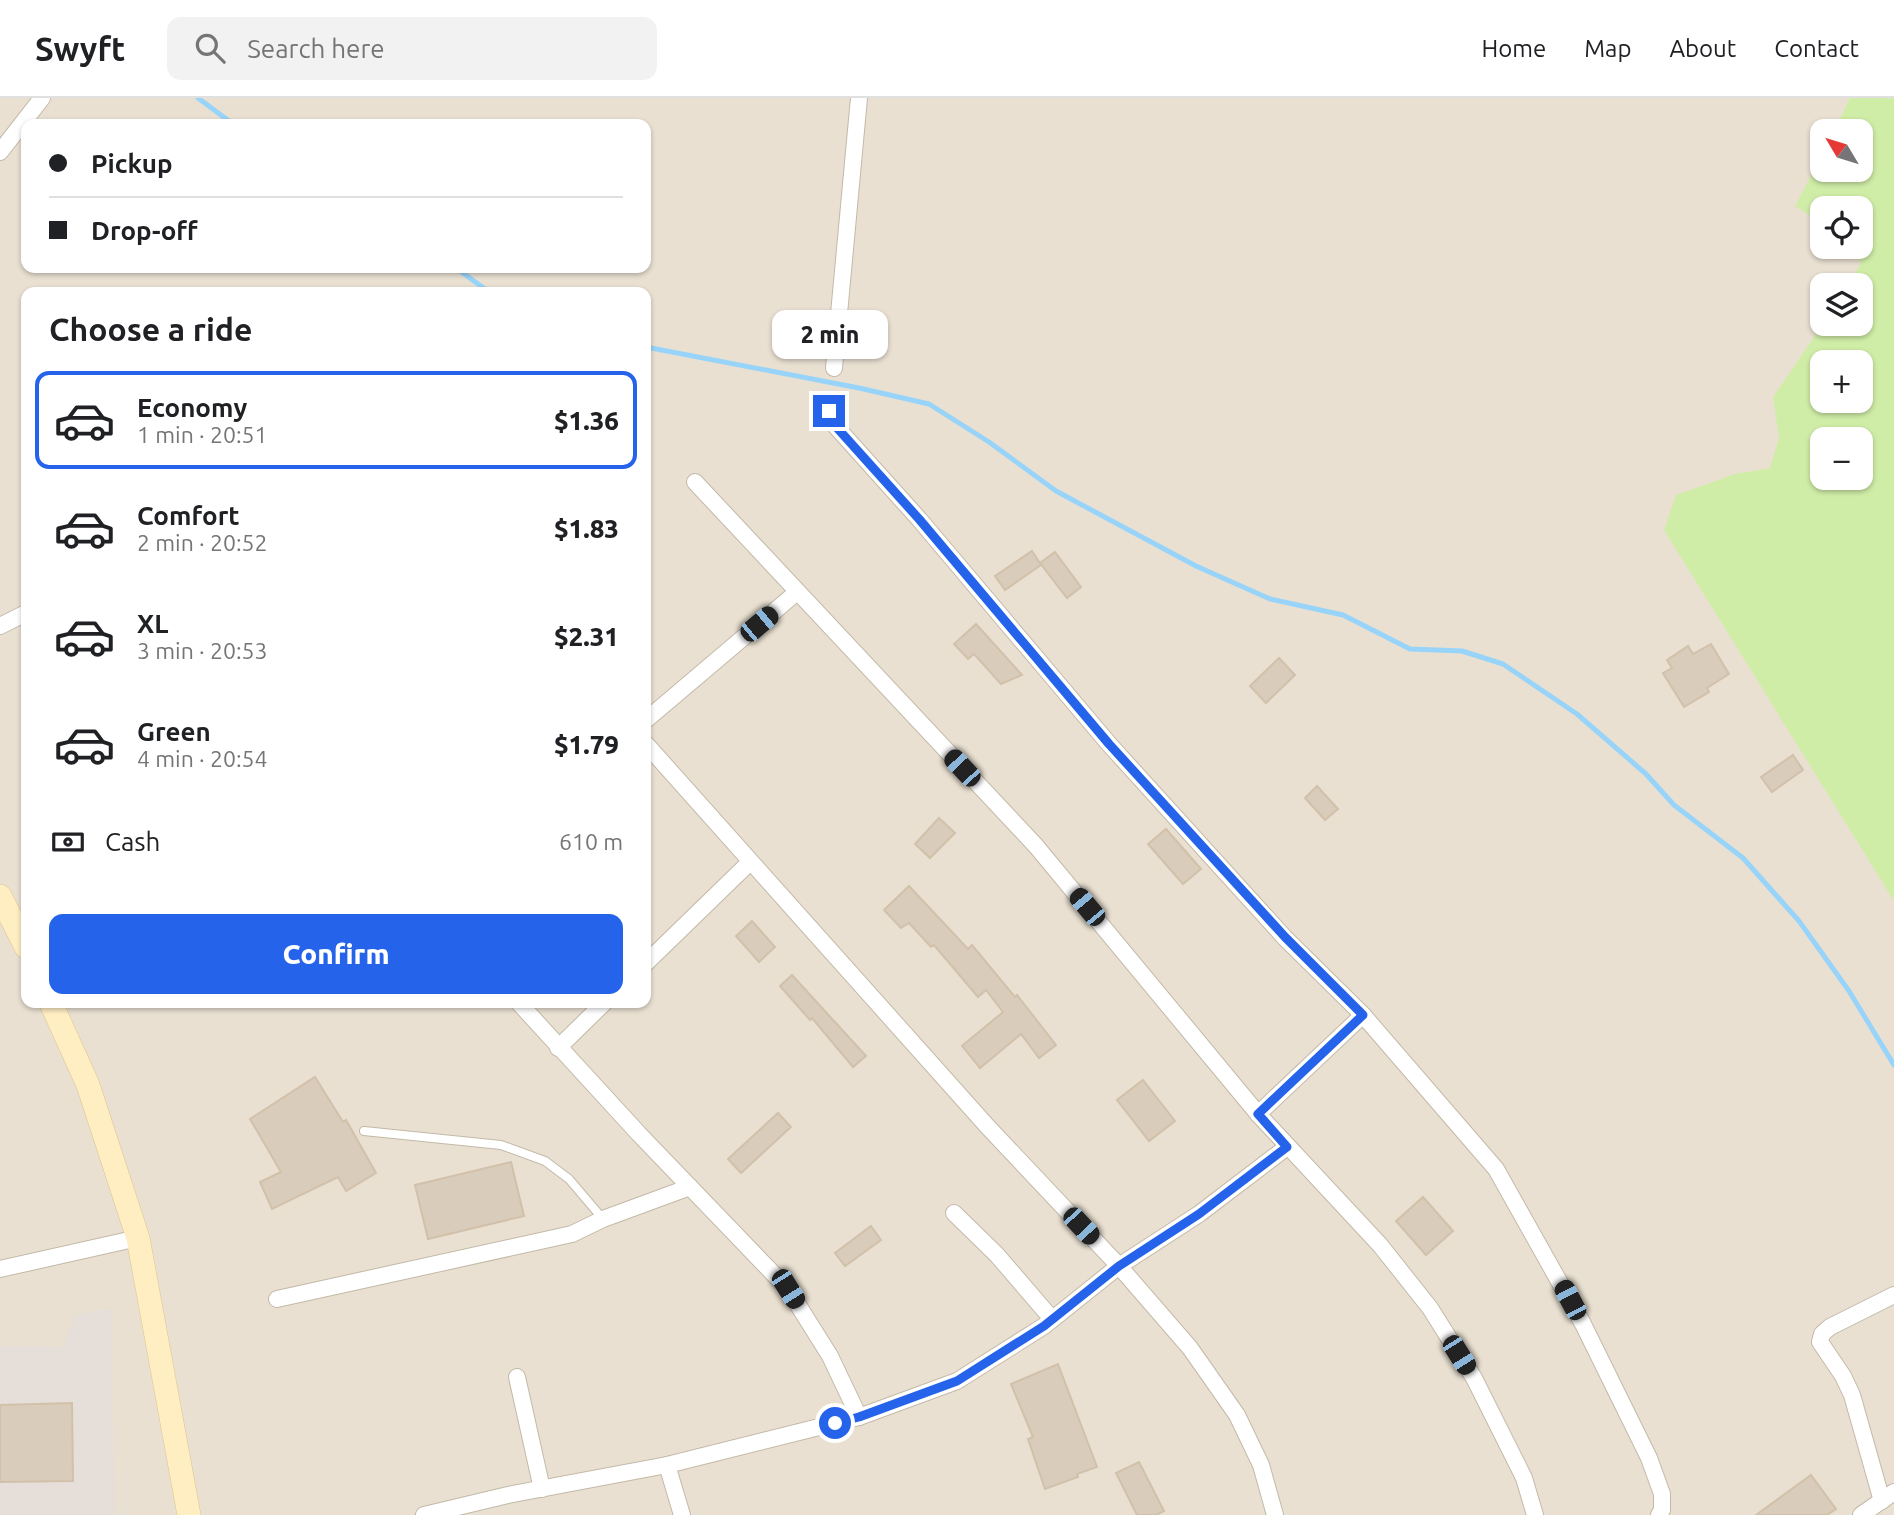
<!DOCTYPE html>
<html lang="en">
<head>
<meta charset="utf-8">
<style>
	:root { --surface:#fff; --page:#f2f2f2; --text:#202124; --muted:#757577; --line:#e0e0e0; --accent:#2563eb }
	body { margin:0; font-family:Ubuntu,sans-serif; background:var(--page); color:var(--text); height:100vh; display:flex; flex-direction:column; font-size:26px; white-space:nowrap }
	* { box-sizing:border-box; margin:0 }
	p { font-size:23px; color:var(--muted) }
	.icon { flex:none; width:38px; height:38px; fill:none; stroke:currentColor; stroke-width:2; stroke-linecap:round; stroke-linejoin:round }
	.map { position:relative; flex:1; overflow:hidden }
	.details { position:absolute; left:21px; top:189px; width:630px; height:721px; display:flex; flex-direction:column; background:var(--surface); border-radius:14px; box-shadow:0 2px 5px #0004 }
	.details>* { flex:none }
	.hud { position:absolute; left:21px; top:21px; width:630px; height:154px; border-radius:14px; box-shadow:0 2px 5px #0004; display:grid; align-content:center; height:154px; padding:0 28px; background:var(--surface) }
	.needle { width:46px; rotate:308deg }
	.tools { position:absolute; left:1810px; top:21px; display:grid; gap:14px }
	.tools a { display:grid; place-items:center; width:63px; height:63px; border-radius:14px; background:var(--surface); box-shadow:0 2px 5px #0004; font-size:35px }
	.end { position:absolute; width:32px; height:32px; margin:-16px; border:9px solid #2563eb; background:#fff; box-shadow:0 0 0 4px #fff }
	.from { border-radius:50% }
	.bubble { position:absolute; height:49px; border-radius:14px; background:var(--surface); box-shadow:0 2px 5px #0004; font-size:23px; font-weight:800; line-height:49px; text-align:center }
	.car { position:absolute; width:21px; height:42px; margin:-21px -10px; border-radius:9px; box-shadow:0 0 5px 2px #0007; background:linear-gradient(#222 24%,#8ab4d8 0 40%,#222 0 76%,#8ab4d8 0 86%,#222 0) }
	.hud b { display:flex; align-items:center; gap:24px; height:66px; font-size:26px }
	.hud b+b { border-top:2px solid var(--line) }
	.hud i { width:18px; height:18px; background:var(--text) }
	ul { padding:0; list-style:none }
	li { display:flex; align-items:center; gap:21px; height:98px; margin:0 14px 10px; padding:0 14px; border:4px solid transparent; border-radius:14px }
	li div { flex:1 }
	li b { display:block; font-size:26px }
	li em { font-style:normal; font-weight:800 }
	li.selected { border-color:var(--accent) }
	li>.icon { width:63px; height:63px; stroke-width:1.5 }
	h2 { padding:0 28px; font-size:32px; line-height:84px }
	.pay { display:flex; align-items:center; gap:18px; height:77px; padding:0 28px; font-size:26px }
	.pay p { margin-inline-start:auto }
	.action { display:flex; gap:14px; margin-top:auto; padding:14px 28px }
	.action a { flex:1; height:80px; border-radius:14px; background:var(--accent); color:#fff; font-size:28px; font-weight:800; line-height:80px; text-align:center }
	header { display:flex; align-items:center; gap:42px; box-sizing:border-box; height:98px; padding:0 35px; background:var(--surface); border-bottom:2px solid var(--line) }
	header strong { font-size:33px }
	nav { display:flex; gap:38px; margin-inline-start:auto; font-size:24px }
	.search { width:490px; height:63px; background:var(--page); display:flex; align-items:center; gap:18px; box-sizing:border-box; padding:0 24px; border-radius:14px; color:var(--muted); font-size:26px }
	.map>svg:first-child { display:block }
	.residential { fill:#e9e0d1; fill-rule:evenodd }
	.industrial { fill:#e6dfd9 }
	.green { fill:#d0eda7; fill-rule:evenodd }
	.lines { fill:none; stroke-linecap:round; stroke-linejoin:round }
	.stream { stroke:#98d4f9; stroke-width:5 }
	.building { fill:#daccba; stroke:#d2c1aa; stroke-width:2 }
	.lane-casing { stroke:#c3b9a8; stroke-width:10 }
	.street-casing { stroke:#c3b9a8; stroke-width:18 }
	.secondary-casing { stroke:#dcc58f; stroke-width:24 }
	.lane { stroke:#fff; stroke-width:8 }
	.street { stroke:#fff; stroke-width:16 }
	.secondary { stroke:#ffeec2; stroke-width:23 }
	.route { stroke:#2563eb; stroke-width:9 }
</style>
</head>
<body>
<header>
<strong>Swyft</strong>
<div class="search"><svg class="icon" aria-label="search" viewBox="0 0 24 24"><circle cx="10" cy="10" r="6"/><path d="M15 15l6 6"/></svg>Search here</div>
<nav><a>Home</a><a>Map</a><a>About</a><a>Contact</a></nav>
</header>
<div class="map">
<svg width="1894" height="1417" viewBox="0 0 1894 1417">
	<rect width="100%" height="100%" fill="#f4eee3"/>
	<path class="residential" d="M 0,0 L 1894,0 L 1894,1417 L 0,1417 ZM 26,26 L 646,26 L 646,170 L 26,170 ZM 1822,33 L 1860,33 L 1860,72 L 1822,72 ZM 1822,110 L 1860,110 L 1860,149 L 1822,149 ZM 1822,187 L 1860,187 L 1860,226 L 1822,226 ZM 26,194 L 646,194 L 646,905 L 26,905 ZM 1822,264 L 1860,264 L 1860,303 L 1822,303 ZM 1822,341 L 1860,341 L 1860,380 L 1822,380 Z"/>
	<path class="industrial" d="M 111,1210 L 115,1417 L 0,1417 L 0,1248 L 63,1249 L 76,1217 Z"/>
	<path class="green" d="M 1850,0 L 1894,0 L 1894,803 L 1664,432 L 1676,397 L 1735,376 L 1770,370 L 1779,340 L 1773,299 L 1823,226 L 1860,226 L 1860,187 L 1848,187 L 1861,165 L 1847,149 L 1860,149 L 1860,110 L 1822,110 L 1822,125 L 1795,108 L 1822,57 L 1822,72 L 1860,72 L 1860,33 L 1834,33 ZM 1822,264 L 1860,264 L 1860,303 L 1822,303 ZM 1822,341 L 1860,341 L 1860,380 L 1822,380 Z"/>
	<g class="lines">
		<g class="stream">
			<path d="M 198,0 L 233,26"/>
			<path d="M 456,170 L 489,194"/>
			<path d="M 646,249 L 859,290 L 929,306 L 989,344 L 1056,393 L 1196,468 L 1270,501 L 1343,517 L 1410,551 L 1462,553 L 1503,566 L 1577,616 L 1646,676 L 1674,707 L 1743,760 L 1799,823 L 1849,893 L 1894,967"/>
		</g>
	</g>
	<g class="building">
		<path d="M 1032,453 L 1041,467 L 1005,492 L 995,478 Z"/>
		<path d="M 1055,454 L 1081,489 L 1067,500 L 1040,465 Z"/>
		<path d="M 976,526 L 1022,577 L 1001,586 L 974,556 L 968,561 L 954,546 Z"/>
		<path d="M 1711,546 L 1729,576 L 1707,590 L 1709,594 L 1684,609 L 1663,575 L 1672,570 L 1667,562 L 1688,548 L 1693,556 Z"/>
		<path d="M 1279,560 L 1295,577 L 1266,605 L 1250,588 Z"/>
		<path d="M 1793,657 L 1803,672 L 1772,694 L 1761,679 Z"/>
		<path d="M 1317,688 L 1338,711 L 1325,722 L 1305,700 Z"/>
		<path d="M 939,720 L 955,735 L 930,760 L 915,746 Z"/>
		<path d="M 1166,731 L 1201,771 L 1183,786 L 1148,746 Z"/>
		<path d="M 909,788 L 968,851 L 972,847 L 1015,899 L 1017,897 L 1056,947 L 1039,960 L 1021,936 L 980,970 L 962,948 L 1003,914 L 986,892 L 978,899 L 934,847 L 931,849 L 909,825 L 901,830 L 884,812 Z"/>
		<path d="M 752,823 L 775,849 L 759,864 L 736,838 Z"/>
		<path d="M 792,877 L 866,958 L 853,969 L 812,920 L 810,922 L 780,888 Z"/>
		<path d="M 315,979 L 343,1024 L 346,1022 L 376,1075 L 346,1093 L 338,1079 L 272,1111 L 260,1084 L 281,1074 L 250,1021 Z"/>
		<path d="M 1143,982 L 1175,1023 L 1149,1043 L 1117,1002 Z"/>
		<path d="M 778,1015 L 791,1029 L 741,1075 L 728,1061 Z"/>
		<path d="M 511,1064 L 524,1118 L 428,1141 L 415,1087 Z"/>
		<path d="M 1423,1099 L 1453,1133 L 1426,1157 L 1396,1123 Z"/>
		<path d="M 871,1128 L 881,1142 L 845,1168 L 835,1155 Z"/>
		<path d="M 1058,1266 L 1097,1369 L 1077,1376 L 1078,1379 L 1045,1391 L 1028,1341 L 1033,1339 L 1011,1286 Z"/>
		<path d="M 72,1305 L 73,1383 L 0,1384 L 0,1307 Z"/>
		<path d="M 1139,1364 L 1164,1413 L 1156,1417 L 1137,1417 L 1116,1375 Z"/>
		<path d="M 1811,1377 L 1836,1411 L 1827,1417 L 1756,1417 Z"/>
	</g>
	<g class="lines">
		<defs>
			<path id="lane" d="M 364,1033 L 501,1047 L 545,1063 L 569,1081 L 603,1121"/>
			<g id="street">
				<path d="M 0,54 L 42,0"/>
				<path d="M 834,270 L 859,0"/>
				<path d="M 829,313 L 830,322 L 919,421 L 1109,646 L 1285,840 L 1363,917 L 1496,1071 L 1583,1226 L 1649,1360 L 1662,1396 L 1662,1412 L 1659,1417"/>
				<path d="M 695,384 L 1036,748 L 1258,1016 L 1380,1147 L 1430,1210 L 1474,1280 L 1524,1380 L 1535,1417"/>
				<path d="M 0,528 L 26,515"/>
				<path d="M 646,622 L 797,494"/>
				<path d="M 646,646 L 987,1028 L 1119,1168 L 1190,1250 L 1237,1317 L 1261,1367 L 1275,1417"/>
				<path d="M 646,865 L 750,764"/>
				<path d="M 519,905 L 639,1036 L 788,1191 L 830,1258 L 859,1319"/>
				<path d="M 558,950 L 604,905"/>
				<path d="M 1258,1016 L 1363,917"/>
				<path d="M 954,1115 L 997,1157 L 1052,1221"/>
				<path d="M 0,1171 L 138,1140"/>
				<path d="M 277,1201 L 572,1136 L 603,1121 L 690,1089"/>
				<path d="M 517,1279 L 542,1391"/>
				<path d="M 667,1367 L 682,1417"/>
				<path d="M 1882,1403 L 1852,1297 L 1843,1278 L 1820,1244 L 1822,1236 L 1830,1229 L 1894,1197"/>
				<path d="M 424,1417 L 508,1397 L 667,1367 L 859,1319 L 957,1283 L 1044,1228 L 1119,1168 L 1199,1116 L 1287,1049"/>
				<path d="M 1861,1417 L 1894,1394"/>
			</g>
			<g id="secondary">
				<path d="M 0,798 L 26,849"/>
				<path d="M 51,905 L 88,987 L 138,1140 L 189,1417"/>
			</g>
		</defs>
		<use href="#lane" class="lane-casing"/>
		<use href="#street" class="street-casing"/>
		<use href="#secondary" class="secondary-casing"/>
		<use href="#lane" class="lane"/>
		<use href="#street" class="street"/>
		<use href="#secondary" class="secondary"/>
	</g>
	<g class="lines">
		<path class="route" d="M 829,313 L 830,322 L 919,421 L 1109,646 L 1285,839 L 1363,917 L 1258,1016 L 1287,1049 L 1199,1116 L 1119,1168 L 1044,1228 L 957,1283 L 859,1319 L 835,1325"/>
	</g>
</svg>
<div class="tools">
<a><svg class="needle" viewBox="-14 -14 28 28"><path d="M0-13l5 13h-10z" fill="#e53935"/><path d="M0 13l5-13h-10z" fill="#757577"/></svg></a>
<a><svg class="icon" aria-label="locate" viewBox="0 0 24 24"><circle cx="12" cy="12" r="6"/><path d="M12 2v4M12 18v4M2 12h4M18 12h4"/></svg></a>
<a><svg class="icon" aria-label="layers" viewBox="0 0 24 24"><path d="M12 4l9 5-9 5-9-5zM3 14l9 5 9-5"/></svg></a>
<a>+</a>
<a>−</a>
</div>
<i class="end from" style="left:835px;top:1325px"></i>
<i class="end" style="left:829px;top:313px"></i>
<div class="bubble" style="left:772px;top:212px;width:116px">2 min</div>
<i class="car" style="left:759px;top:526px;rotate:50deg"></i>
<i class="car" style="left:962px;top:670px;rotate:317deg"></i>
<i class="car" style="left:1087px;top:809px;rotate:320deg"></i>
<i class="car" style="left:1081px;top:1128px;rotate:137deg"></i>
<i class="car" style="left:788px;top:1191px;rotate:148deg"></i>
<i class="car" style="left:1570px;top:1202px;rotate:332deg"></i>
<i class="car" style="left:1459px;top:1257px;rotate:148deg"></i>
<div class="hud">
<b><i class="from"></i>Pickup</b>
<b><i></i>Drop-off</b>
</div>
<section class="details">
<h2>Choose a ride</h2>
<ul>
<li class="selected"><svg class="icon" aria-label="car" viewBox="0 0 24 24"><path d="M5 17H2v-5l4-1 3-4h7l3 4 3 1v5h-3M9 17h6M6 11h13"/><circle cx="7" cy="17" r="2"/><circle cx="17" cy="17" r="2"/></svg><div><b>Economy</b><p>1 min · 20:51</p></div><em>$1.36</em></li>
<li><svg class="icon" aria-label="car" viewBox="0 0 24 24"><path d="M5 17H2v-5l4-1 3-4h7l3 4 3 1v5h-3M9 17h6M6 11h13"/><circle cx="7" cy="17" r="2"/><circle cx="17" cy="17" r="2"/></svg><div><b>Comfort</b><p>2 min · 20:52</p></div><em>$1.83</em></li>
<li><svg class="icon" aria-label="car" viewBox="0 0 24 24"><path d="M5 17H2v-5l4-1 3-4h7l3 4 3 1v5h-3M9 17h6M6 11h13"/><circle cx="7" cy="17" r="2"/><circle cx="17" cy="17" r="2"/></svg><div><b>XL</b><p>3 min · 20:53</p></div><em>$2.31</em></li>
<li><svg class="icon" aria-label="car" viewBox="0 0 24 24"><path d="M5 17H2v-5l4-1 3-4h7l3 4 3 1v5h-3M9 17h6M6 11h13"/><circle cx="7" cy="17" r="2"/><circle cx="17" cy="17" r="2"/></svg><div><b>Green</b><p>4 min · 20:54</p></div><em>$1.79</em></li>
</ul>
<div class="pay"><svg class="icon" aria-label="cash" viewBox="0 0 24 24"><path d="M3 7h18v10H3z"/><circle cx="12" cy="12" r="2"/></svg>Cash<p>610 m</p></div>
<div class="action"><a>Confirm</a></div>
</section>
</div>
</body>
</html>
